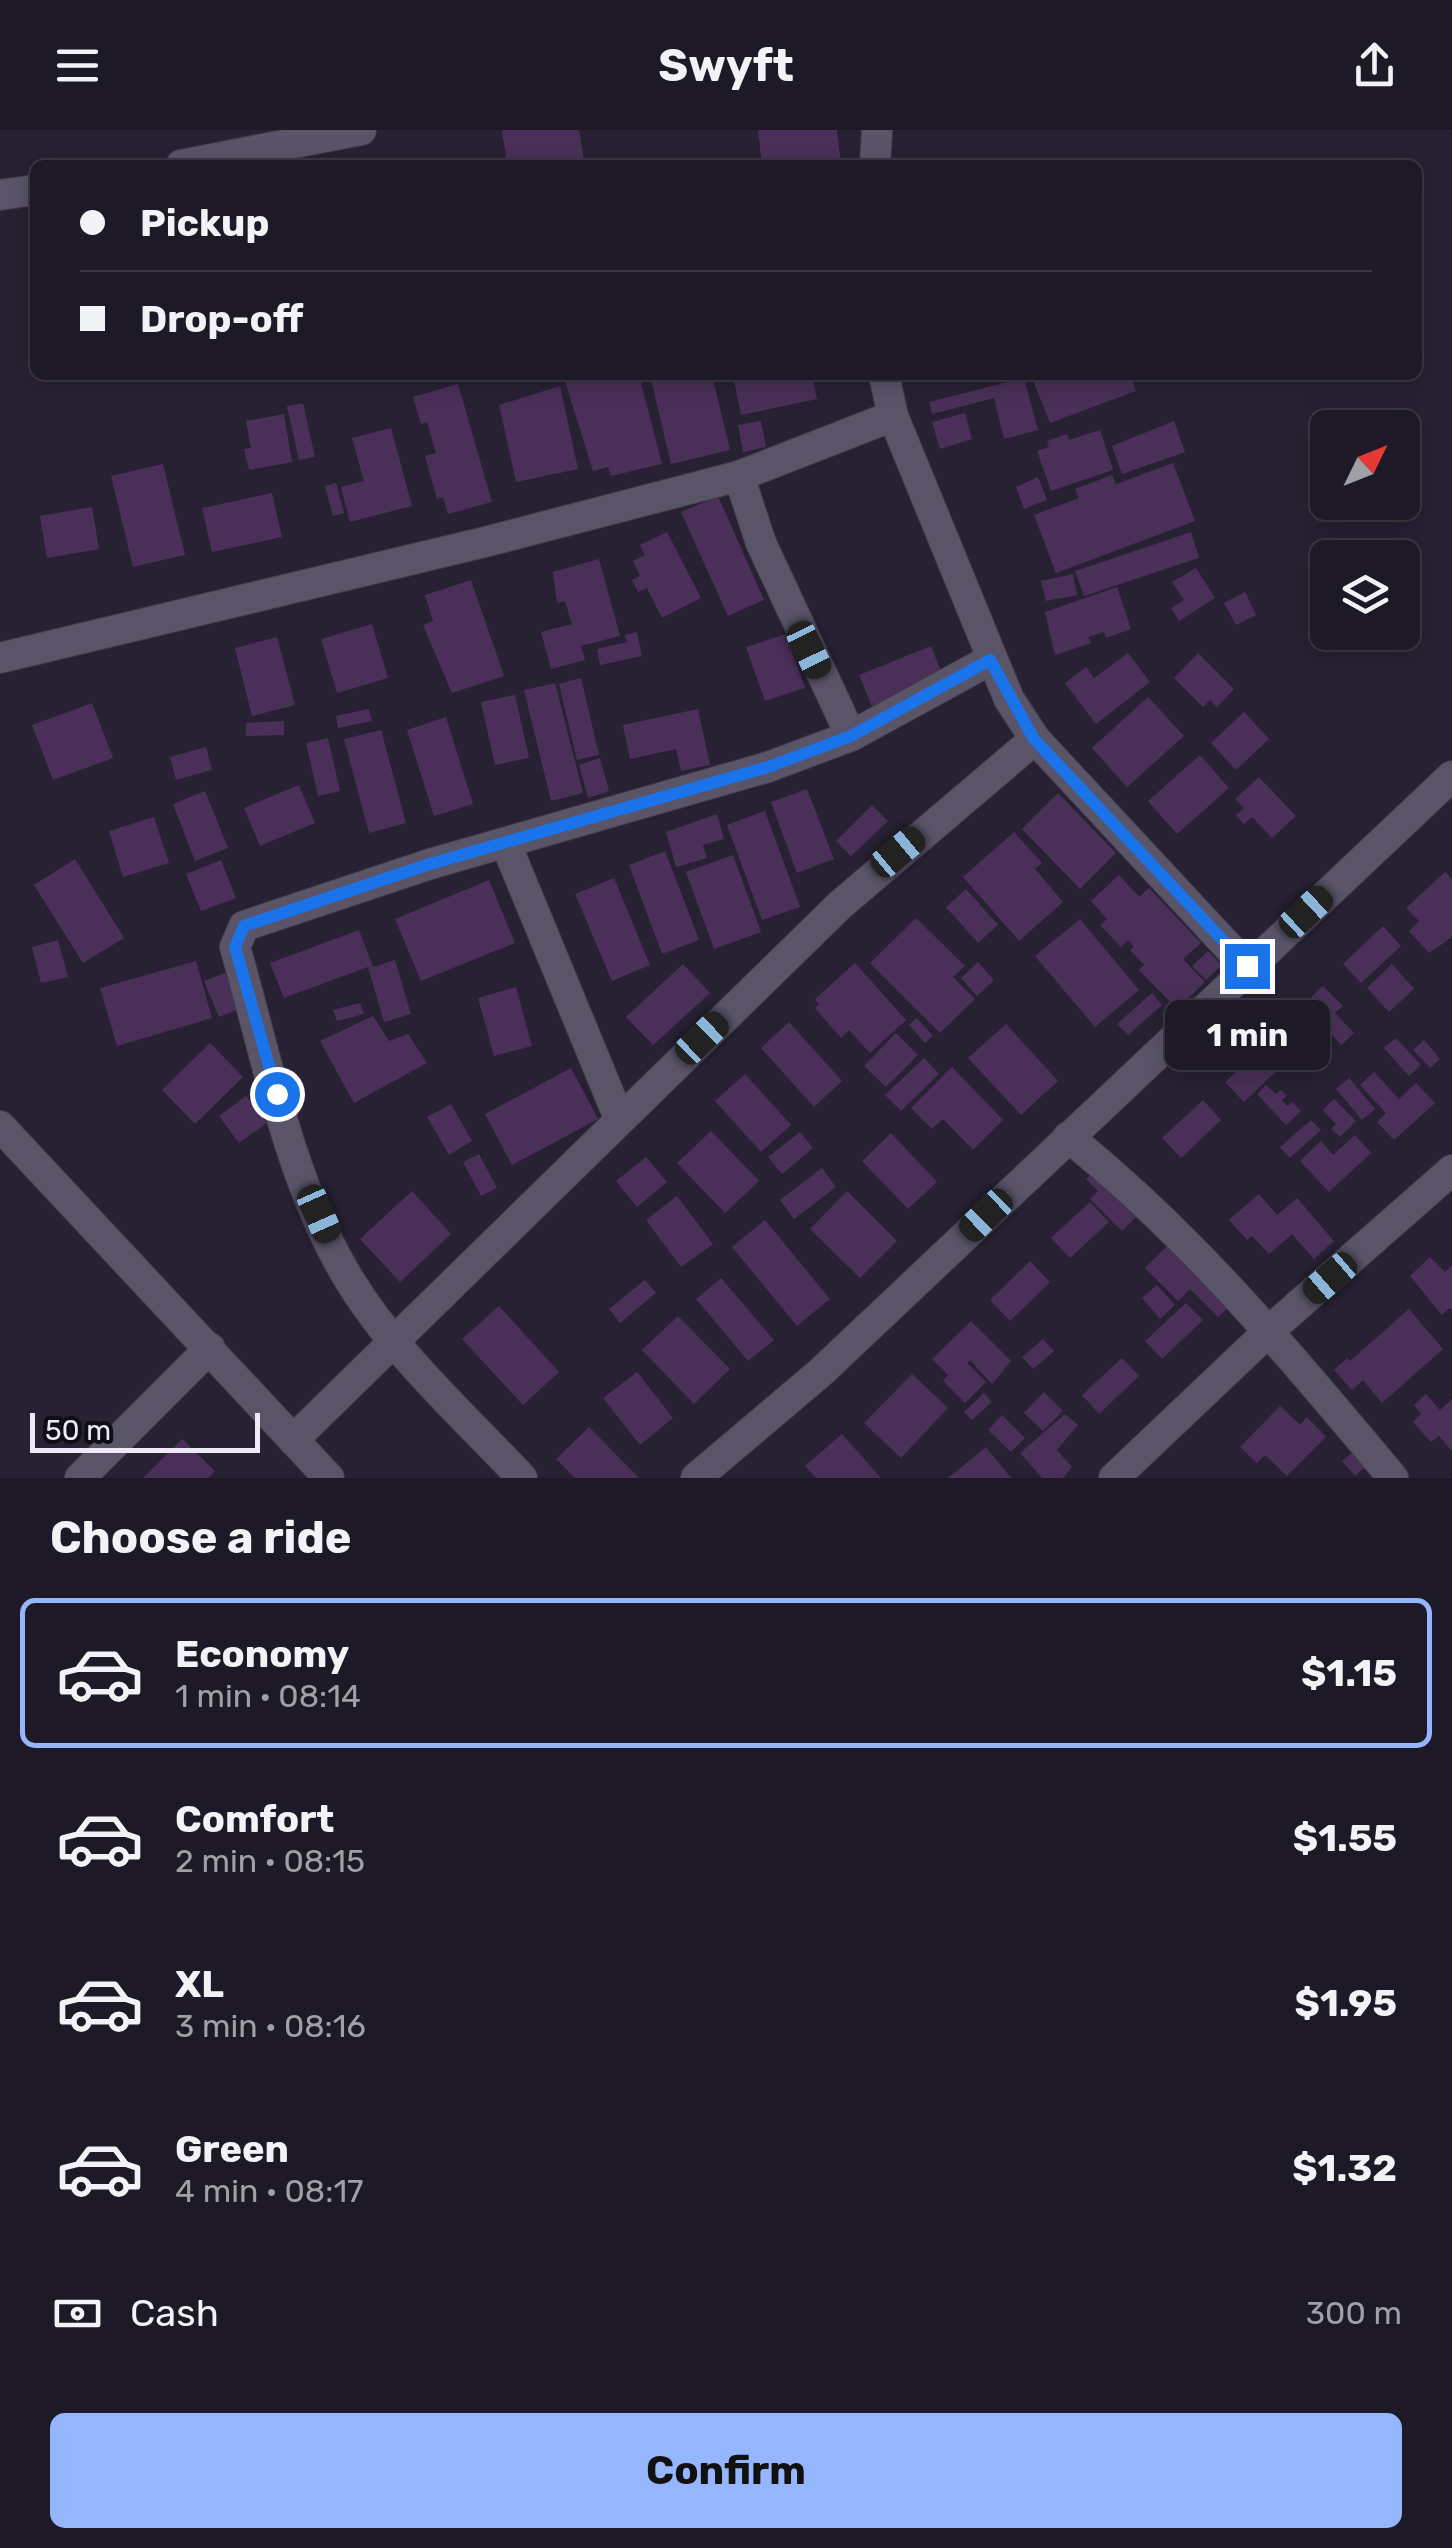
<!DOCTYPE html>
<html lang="en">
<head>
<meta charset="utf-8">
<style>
	:root { --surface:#1d1926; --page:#25222e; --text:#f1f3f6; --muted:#a0a0a7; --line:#3b3843; --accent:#95b6fd }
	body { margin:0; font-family:Rubik,sans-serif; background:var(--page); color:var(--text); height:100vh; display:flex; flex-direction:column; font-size:38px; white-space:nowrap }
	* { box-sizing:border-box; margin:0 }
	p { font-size:32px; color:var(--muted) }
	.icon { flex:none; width:55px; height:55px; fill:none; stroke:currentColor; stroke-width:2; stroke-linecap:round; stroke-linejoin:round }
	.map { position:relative; height:1348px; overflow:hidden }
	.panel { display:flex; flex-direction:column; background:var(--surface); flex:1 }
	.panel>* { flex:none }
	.top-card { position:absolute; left:30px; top:30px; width:1392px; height:220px; border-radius:15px; box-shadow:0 5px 25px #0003,0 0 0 2px var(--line); display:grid; align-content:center; height:220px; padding:0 50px; background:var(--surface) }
	.needle { width:65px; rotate:47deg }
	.controls { position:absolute; left:1310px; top:280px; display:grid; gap:20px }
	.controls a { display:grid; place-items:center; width:110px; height:110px; border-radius:15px; background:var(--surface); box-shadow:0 5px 25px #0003,0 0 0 2px var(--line); font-size:50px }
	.scale { position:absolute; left:30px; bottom:25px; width:230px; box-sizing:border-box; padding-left:10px; border:5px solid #ede9f6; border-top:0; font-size:28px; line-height:35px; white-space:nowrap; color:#ede9f6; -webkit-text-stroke:8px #0f0d15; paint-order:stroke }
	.end { position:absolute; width:45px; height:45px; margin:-22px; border:12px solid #1a73e8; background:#fff; box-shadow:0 0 0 5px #fff }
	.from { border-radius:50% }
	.bubble { position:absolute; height:70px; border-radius:15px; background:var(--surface); box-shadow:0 5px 25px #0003,0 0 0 2px var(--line); font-size:32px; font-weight:700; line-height:70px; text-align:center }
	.car { position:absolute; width:30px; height:60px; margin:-30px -15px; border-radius:12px; box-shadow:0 0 8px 2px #0007; background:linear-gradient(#222 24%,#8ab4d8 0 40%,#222 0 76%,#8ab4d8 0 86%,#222 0) }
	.top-card b { display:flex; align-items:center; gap:35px; height:95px; font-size:38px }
	.top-card b+b { border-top:2px solid var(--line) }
	.top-card i { width:25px; height:25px; background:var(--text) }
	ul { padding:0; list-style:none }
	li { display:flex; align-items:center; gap:30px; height:150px; margin:0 20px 15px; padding:0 30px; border:5px solid transparent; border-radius:15px }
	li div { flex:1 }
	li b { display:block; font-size:38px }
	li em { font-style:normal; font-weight:700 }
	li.active { border-color:var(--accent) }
	li>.icon { width:90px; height:90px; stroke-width:1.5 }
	h2 { padding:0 50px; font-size:45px; line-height:120px }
	.pay { display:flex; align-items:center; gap:25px; height:110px; padding:0 50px; font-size:38px }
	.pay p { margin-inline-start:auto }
	.action { display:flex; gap:20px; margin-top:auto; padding:20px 50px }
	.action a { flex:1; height:115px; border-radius:15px; background:var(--accent); color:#111; font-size:40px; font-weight:700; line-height:115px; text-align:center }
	header { display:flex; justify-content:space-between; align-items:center; height:130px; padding:0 50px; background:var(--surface); font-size:45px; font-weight:700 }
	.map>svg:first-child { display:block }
	.building { fill:#4a3058 }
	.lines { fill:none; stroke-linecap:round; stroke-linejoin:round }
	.minor-casing { stroke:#413c4b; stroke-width:32 }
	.minor { stroke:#5a5469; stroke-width:30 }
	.route { stroke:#1a73e8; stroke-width:12 }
</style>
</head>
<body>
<header><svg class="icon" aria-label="menu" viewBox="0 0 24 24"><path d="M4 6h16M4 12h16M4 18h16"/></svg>Swyft<svg class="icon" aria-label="share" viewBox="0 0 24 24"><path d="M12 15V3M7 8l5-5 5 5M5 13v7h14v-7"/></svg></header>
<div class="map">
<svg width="1452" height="1348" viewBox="0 0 1452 1348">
	<rect width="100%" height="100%" fill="#272133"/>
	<g class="building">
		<path d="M 502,0 L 579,0 L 585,35 L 507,35 Z"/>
		<path d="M 758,0 L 837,0 L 841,35 L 762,35 Z"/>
		<path d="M 563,245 L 647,245 L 649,251 L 641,253 L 662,334 L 611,346 L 608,337 L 593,341 Z"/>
		<path d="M 650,245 L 712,245 L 730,320 L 671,334 Z"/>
		<path d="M 733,245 L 812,245 L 817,269 L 741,285 Z"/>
		<path d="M 1031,245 L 1130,245 L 1136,261 L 1050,293 Z"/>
		<path d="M 1024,248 L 1038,300 L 1004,309 L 994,268 L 932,284 L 929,272 Z"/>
		<path d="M 458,254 L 492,372 L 448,384 L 443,367 L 437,369 L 425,326 L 436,323 L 427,292 L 421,294 L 413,267 Z"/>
		<path d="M 560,256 L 578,339 L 516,352 L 499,275 Z"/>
		<path d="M 303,273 L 315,327 L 299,330 L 287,276 Z"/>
		<path d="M 965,283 L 972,309 L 940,319 L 932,292 Z"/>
		<path d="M 284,284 L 292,332 L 249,340 L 244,319 L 251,318 L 246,291 Z"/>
		<path d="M 761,291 L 766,317 L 743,322 L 738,295 Z"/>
		<path d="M 1174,291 L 1185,322 L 1122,344 L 1112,316 Z"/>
		<path d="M 391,298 L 412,376 L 350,392 L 341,357 L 364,351 L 352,308 Z"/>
		<path d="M 1100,300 L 1113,340 L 1051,361 L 1037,321 L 1049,317 L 1047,311 L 1067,304 L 1069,310 Z"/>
		<path d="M 1173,333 L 1195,391 L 1056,443 L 1034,385 L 1079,368 L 1075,359 L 1112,345 L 1116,354 Z"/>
		<path d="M 163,334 L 185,425 L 133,437 L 111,346 Z"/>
		<path d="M 1038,347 L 1047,370 L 1024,379 L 1016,357 Z"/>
		<path d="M 336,353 L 344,383 L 333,386 L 325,356 Z"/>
		<path d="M 272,363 L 282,407 L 212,422 L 202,378 Z"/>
		<path d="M 718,366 L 764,470 L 728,486 L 681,382 Z"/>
		<path d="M 92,377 L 99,419 L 47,428 L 40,386 Z"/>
		<path d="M 667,402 L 701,468 L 662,488 L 647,458 L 638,462 L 632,450 L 640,446 L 633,431 L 645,425 L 640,415 Z"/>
		<path d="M 1191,402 L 1199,428 L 1084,466 L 1075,441 Z"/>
		<path d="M 599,429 L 620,506 L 581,516 L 585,530 L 551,539 L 541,502 L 572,494 L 565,471 L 557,473 L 553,442 Z"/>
		<path d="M 1196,438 L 1215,468 L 1179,491 L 1171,478 L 1184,470 L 1172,452 Z"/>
		<path d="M 1073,444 L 1077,465 L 1046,471 L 1041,451 Z"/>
		<path d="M 471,450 L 504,546 L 452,563 L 423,495 L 433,491 L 425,465 Z"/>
		<path d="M 1117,457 L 1131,499 L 1106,508 L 1104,502 L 1088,507 L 1091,513 L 1055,525 L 1045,482 Z"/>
		<path d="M 1245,462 L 1256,485 L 1236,495 L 1224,473 Z"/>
		<path d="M 372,494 L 388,548 L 337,563 L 321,509 Z"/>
		<path d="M 637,502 L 642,526 L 600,535 L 597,519 L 627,512 L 625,505 Z"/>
		<path d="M 786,504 L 805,558 L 765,571 L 746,517 Z"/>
		<path d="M 277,507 L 295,575 L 252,586 L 235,518 Z"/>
		<path d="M 931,516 L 949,562 L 878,591 L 859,545 Z"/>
		<path d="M 1128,523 L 1150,552 L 1096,594 L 1065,553 L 1086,537 L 1094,548 Z"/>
		<path d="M 1198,523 L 1234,559 L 1217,577 L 1210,570 L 1203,577 L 1174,548 Z"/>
		<path d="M 581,548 L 599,625 L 577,630 L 559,554 Z"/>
		<path d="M 555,553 L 583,663 L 551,671 L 524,560 Z"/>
		<path d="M 515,565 L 529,628 L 495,635 L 481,572 Z"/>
		<path d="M 1148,567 L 1184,606 L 1127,657 L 1092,618 Z"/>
		<path d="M 92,573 L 113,628 L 53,650 L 32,595 Z"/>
		<path d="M 369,579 L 372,591 L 338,598 L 336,586 Z"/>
		<path d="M 698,579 L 710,635 L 681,641 L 676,619 L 630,629 L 623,595 Z"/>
		<path d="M 1244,582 L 1269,609 L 1236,640 L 1211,613 Z"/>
		<path d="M 446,587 L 473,674 L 434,686 L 407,600 Z"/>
		<path d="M 284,591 L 284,605 L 246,606 L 246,593 Z"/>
		<path d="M 381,600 L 406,693 L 369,703 L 344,609 Z"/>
		<path d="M 328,608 L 340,661 L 318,666 L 306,613 Z"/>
		<path d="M 206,617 L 212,640 L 176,650 L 170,627 Z"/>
		<path d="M 1200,625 L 1229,658 L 1177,704 L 1148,671 Z"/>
		<path d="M 600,628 L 609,661 L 588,668 L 579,635 Z"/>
		<path d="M 1259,647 L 1296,686 L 1272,708 L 1252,687 L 1244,694 L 1236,685 L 1244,678 L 1235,669 Z"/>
		<path d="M 299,655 L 315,693 L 260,716 L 244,678 Z"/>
		<path d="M 807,659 L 834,729 L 797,743 L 771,672 Z"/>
		<path d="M 205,661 L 228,718 L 195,731 L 173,674 Z"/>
		<path d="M 1058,663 L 1116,723 L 1080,759 L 1022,699 Z"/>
		<path d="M 872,675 L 888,691 L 851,726 L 836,711 Z"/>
		<path d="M 765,681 L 800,777 L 762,790 L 727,695 Z"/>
		<path d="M 717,684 L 724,709 L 703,715 L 707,728 L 676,737 L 666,702 Z"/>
		<path d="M 154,687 L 169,733 L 123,747 L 109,701 Z"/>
		<path d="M 1014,702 L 1042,733 L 1035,739 L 1063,772 L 1019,811 L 963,747 Z"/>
		<path d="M 665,721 L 699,810 L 662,824 L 629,735 Z"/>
		<path d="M 733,725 L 761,802 L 714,819 L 686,742 Z"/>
		<path d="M 75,729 L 124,808 L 83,833 L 34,755 Z"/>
		<path d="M 221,730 L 236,768 L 201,781 L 186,744 Z"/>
		<path d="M 1445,742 L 1452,749 L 1452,807 L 1429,823 L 1409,801 L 1419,791 L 1406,778 Z"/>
		<path d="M 1119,745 L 1139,767 L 1149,758 L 1201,813 L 1183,829 L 1205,852 L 1177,879 L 1139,840 L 1144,835 L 1130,820 L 1134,817 L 1128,810 L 1121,817 L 1100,795 L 1107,789 L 1091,771 Z"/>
		<path d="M 614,748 L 650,835 L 612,851 L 575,764 Z"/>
		<path d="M 489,750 L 515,813 L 421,851 L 395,789 Z"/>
		<path d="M 966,759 L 998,795 L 978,813 L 946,777 Z"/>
		<path d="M 916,788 L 965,836 L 953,847 L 975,869 L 940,903 L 870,833 Z"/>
		<path d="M 1080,789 L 1139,860 L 1095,897 L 1035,826 Z"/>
		<path d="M 1383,796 L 1401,816 L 1361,853 L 1343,834 Z"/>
		<path d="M 359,800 L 373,837 L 395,830 L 411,884 L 384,892 L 368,837 L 284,868 L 270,833 Z"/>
		<path d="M 58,810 L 68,847 L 41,853 L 32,817 Z"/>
		<path d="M 1208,821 L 1222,835 L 1206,850 L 1192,836 Z"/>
		<path d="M 196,831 L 212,888 L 117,916 L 100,858 Z"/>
		<path d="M 978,832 L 994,850 L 977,866 L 961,848 Z"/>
		<path d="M 855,833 L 906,890 L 870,923 L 849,900 L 841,908 L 815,878 L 819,874 L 815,869 Z"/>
		<path d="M 683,834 L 710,863 L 653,915 L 626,887 Z"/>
		<path d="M 1392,834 L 1414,859 L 1389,882 L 1367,858 Z"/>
		<path d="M 225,843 L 239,879 L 219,887 L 204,851 Z"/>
		<path d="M 1323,856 L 1343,876 L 1335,883 L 1354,903 L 1341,915 L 1323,895 L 1305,912 L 1285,892 Z"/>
		<path d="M 516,857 L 532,916 L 494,926 L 478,868 Z"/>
		<path d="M 1152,863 L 1162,875 L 1128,905 L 1117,894 Z"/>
		<path d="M 360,873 L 364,884 L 337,891 L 333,880 Z"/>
		<path d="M 373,886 L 389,911 L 408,904 L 427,933 L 354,973 L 320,911 Z"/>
		<path d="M 917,888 L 933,906 L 925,913 L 909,895 Z"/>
		<path d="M 789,892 L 842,951 L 814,977 L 761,918 Z"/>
		<path d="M 1006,894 L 1058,951 L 1021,985 L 968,928 Z"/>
		<path d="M 896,903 L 918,925 L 886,957 L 864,936 Z"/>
		<path d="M 1396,908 L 1421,935 L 1409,946 L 1384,918 Z"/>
		<path d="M 1424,910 L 1440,929 L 1430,938 L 1413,920 Z"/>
		<path d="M 1268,912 L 1286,932 L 1244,972 L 1225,952 Z"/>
		<path d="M 210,913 L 243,947 L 195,994 L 162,960 Z"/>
		<path d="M 924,928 L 939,944 L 901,981 L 885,965 Z"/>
		<path d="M 952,937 L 1003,990 L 973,1020 L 943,989 L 932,999 L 911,978 Z"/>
		<path d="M 571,938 L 598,989 L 512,1035 L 485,984 Z"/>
		<path d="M 1374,942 L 1399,969 L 1416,953 L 1435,973 L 1394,1010 L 1377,992 L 1386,983 L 1360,955 Z"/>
		<path d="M 745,944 L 791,995 L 761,1022 L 715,971 Z"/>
		<path d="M 1349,948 L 1375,979 L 1362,990 L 1336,959 Z"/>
		<path d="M 1266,955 L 1276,964 L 1281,960 L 1287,966 L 1282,970 L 1287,976 L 1292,972 L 1301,981 L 1286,995 L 1257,964 Z"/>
		<path d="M 246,966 L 267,993 L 239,1013 L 219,986 Z"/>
		<path d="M 1334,969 L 1356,991 L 1340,1007 L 1331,999 L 1336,994 L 1323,980 Z"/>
		<path d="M 1203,970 L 1221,990 L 1181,1028 L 1162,1008 Z"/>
		<path d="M 451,974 L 472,1011 L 449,1025 L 427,987 Z"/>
		<path d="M 1311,990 L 1321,1000 L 1290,1028 L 1280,1017 Z"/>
		<path d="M 711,1001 L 759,1051 L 725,1083 L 677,1033 Z"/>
		<path d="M 800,1002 L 813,1018 L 782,1044 L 768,1027 Z"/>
		<path d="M 891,1003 L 937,1052 L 908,1079 L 862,1031 Z"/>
		<path d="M 1355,1005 L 1371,1023 L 1329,1062 L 1300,1031 L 1321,1011 L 1333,1025 Z"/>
		<path d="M 479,1024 L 497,1058 L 481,1066 L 463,1032 Z"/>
		<path d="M 646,1027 L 667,1052 L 637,1077 L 616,1051 Z"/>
		<path d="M 1098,1037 L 1142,1081 L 1122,1101 L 1090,1069 L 1098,1061 L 1086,1049 Z"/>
		<path d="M 822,1038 L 836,1057 L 794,1089 L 780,1070 Z"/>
		<path d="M 412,1061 L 451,1104 L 400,1152 L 360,1109 Z"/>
		<path d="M 847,1061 L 897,1111 L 860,1148 L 810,1099 Z"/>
		<path d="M 1259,1064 L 1277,1085 L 1297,1068 L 1334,1111 L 1314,1129 L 1292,1104 L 1269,1124 L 1252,1106 L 1247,1110 L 1229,1090 Z"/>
		<path d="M 677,1066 L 713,1114 L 681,1137 L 646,1090 Z"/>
		<path d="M 1090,1072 L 1109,1092 L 1070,1128 L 1051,1108 Z"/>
		<path d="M 765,1090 L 830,1169 L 797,1196 L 732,1117 Z"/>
		<path d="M 1171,1112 L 1232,1174 L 1218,1187 L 1190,1159 L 1178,1171 L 1145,1138 Z"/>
		<path d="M 1430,1127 L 1445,1142 L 1452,1135 L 1452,1180 L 1449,1178 L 1442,1185 L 1410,1146 Z"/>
		<path d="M 1030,1131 L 1050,1152 L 1010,1191 L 990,1170 Z"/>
		<path d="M 721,1148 L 774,1210 L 748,1231 L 696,1169 Z"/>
		<path d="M 645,1150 L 656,1163 L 620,1193 L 609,1179 Z"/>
		<path d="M 1157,1155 L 1175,1175 L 1160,1189 L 1142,1168 Z"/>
		<path d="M 1186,1173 L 1203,1190 L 1162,1229 L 1145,1211 Z"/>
		<path d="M 499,1176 L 559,1242 L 523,1275 L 462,1209 Z"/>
		<path d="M 1409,1179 L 1443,1219 L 1382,1273 L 1363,1250 L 1352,1260 L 1334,1240 L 1347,1228 L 1350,1231 Z"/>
		<path d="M 678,1186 L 730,1239 L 694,1274 L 642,1220 Z"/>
		<path d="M 971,1191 L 1011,1231 L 992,1254 L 970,1230 L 967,1233 L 986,1252 L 965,1273 L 943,1251 L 948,1245 L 932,1229 Z"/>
		<path d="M 1043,1209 L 1054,1221 L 1033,1239 L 1022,1227 Z"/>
		<path d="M 1122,1228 L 1139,1246 L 1099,1284 L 1082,1265 Z"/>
		<path d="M 637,1242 L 673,1288 L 640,1315 L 603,1268 Z"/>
		<path d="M 912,1244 L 948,1278 L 901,1328 L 864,1293 Z"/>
		<path d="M 1044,1262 L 1063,1281 L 1043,1301 L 1024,1283 Z"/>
		<path d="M 984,1263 L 992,1272 L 972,1290 L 964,1282 Z"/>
		<path d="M 1426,1264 L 1440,1280 L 1452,1269 L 1452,1321 L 1439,1306 L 1431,1312 L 1413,1292 L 1421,1284 L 1414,1275 Z"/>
		<path d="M 1280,1276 L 1300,1295 L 1307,1287 L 1326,1307 L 1287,1346 L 1265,1325 L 1257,1333 L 1240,1317 Z"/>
		<path d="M 1065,1284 L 1078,1295 L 1057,1320 L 1072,1337 L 1063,1348 L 1042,1348 L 1020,1323 Z"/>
		<path d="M 1002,1285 L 1025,1308 L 1011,1322 L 988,1300 Z"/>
		<path d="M 589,1297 L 639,1348 L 575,1348 L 556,1329 Z"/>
		<path d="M 842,1304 L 881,1348 L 816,1348 L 805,1336 Z"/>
		<path d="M 182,1309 L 215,1341 L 208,1348 L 143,1348 Z"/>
		<path d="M 986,1317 L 1011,1348 L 948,1348 Z"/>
		<path d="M 1354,1321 L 1367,1335 L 1355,1346 L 1342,1331 Z"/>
	</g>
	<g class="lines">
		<defs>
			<g id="minor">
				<path d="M 181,35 L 361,0"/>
				<path d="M 875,35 L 877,0"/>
				<path d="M 0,65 L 35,60"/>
				<path d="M 884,245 L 893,286 L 1009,569 L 1035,609 L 1247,837"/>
				<path d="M 739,346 L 761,413 L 851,606"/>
				<path d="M 0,528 L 489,411 L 739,346 L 893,286"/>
				<path d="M 506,714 L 619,988"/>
				<path d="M 0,996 L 329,1348"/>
				<path d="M 1068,1007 C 1192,1106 1292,1227 1393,1348"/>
				<path d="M 293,1310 L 840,775 L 1035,609"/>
				<path d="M 80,1348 L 210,1218"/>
				<path d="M 522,1348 C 461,1283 389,1219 344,1141 C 288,1044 266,924 235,817 L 244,796 L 430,734 L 768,637 L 851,606 L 990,530"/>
				<path d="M 696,1348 L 821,1242 L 1452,646"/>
				<path d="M 1114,1348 L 1270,1200 L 1452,1040"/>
			</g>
		</defs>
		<use href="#minor" class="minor-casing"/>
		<use href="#minor" class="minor"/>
	</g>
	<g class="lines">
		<path class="route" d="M 277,964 L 235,817 L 244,796 L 430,734 L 768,637 L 851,606 L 990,530 L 1034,609 L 1247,836"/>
	</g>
</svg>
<div class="controls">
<a><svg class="needle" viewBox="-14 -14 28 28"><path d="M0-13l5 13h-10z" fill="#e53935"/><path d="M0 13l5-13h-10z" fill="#a0a0a7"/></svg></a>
<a><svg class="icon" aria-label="layers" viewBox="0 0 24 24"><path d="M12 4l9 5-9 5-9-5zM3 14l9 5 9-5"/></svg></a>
</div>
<div class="scale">50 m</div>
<i class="end from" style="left:277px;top:964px"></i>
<i class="end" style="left:1247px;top:836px"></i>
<div class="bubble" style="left:1165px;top:870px;width:165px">1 min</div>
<i class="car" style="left:809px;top:520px;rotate:154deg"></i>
<i class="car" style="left:898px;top:722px;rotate:50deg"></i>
<i class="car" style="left:1306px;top:782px;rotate:47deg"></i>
<i class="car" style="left:702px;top:908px;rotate:46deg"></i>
<i class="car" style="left:319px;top:1084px;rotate:156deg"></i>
<i class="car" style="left:986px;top:1085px;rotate:226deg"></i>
<i class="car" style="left:1330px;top:1148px;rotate:229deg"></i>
<div class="top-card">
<b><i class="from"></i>Pickup</b>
<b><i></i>Drop-off</b>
</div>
</div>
<section class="panel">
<h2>Choose a ride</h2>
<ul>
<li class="active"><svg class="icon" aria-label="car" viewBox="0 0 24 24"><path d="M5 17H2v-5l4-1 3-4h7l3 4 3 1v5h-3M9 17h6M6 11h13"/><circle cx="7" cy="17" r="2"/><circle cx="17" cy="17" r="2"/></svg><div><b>Economy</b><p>1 min · 08:14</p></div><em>$1.15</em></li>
<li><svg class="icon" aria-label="car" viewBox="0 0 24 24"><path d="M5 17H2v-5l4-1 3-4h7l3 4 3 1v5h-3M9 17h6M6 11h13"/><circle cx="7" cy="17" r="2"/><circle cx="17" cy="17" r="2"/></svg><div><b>Comfort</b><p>2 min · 08:15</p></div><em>$1.55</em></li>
<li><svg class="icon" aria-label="car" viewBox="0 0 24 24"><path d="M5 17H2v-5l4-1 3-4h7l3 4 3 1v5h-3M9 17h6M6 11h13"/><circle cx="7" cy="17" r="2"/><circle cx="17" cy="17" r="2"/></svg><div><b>XL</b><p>3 min · 08:16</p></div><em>$1.95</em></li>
<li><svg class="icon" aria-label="car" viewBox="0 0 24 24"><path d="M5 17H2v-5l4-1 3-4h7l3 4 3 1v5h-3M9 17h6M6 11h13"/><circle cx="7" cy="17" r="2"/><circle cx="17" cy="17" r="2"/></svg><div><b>Green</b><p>4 min · 08:17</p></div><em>$1.32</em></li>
</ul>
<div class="pay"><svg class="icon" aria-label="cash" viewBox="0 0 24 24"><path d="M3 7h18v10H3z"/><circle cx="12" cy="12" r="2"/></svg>Cash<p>300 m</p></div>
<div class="action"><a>Confirm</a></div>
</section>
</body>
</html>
